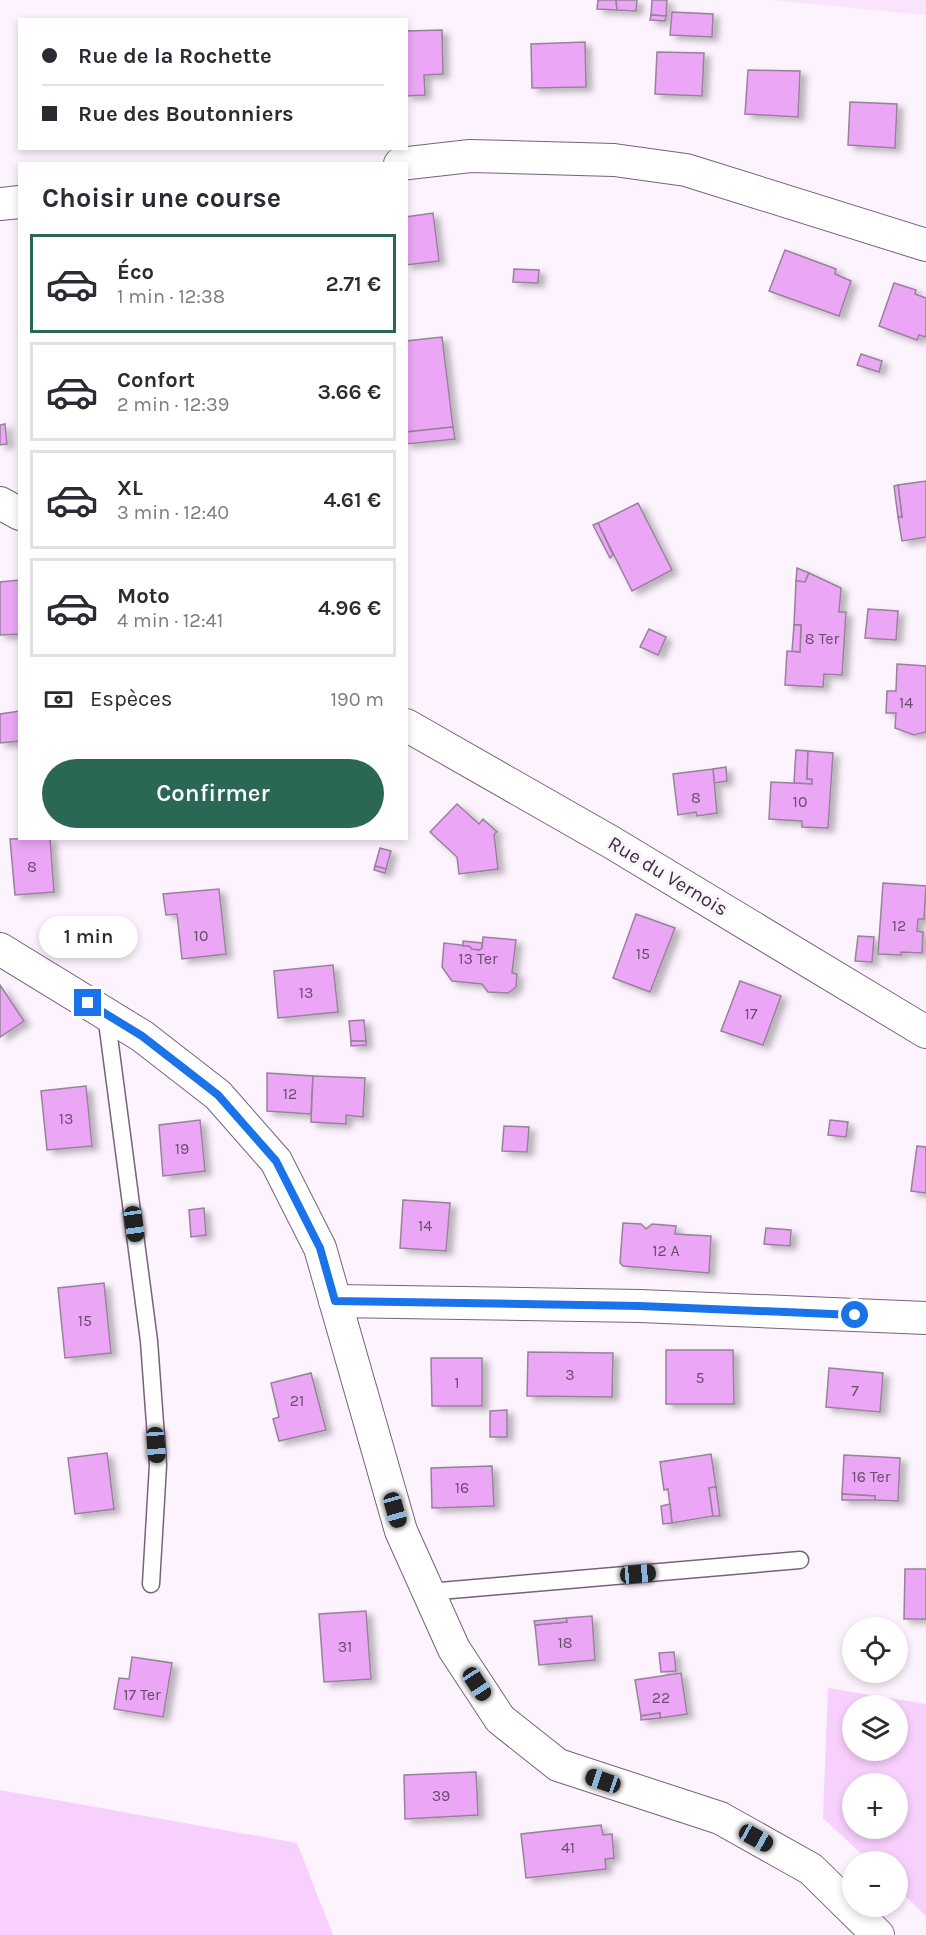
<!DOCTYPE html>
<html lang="fr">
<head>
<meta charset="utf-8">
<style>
	:root { --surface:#fff; --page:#f7f7f7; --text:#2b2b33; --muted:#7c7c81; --line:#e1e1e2; --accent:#2a6855 }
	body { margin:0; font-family:Karla,sans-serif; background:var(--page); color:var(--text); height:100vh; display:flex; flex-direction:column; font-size:22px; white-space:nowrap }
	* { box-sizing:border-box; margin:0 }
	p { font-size:20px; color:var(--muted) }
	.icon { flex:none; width:33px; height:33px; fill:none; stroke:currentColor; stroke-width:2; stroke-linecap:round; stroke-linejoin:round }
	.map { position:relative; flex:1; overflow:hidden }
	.drawer { position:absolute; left:18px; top:162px; width:390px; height:678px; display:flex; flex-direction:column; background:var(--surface); border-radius:0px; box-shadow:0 3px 9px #0003 }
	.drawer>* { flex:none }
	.hud { position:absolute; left:18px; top:18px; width:390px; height:132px; border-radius:0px; box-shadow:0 3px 9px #0003; display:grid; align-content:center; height:132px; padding:0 24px; background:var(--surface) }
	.buttons { position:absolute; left:842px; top:1617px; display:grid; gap:12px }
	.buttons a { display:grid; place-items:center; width:66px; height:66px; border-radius:50%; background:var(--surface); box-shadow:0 3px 9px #0003; font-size:30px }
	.end { position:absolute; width:27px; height:27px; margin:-14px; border:8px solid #1a73e8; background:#fff; box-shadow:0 0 0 3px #fff }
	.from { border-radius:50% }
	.bubble { position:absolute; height:42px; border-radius:21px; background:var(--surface); box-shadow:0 3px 9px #0003; font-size:20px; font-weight:600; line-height:42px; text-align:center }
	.car { position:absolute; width:18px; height:36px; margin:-18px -9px; border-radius:8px; box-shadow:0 0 4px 2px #0007; background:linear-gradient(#222 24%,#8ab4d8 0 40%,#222 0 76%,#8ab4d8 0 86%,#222 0) }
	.hud b { display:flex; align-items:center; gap:21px; height:57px; font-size:22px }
	.hud b+b { border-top:2px solid var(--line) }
	.hud i { width:15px; height:15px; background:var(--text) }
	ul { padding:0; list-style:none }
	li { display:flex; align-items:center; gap:18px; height:99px; margin:0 12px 9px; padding:0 12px; border:3px solid var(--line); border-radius:0px }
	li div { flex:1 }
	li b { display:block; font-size:22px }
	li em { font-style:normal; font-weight:600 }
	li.selected { border-color:var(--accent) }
	li>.icon { width:54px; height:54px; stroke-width:1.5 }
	h2 { padding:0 24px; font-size:27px; line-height:72px }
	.pay { display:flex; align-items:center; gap:15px; height:66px; padding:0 24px; font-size:22px }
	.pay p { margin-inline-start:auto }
	.action { display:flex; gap:12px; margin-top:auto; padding:12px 24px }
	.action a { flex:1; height:69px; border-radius:36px; background:var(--accent); color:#fff; font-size:24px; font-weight:600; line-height:69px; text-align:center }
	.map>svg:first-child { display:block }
	.built { fill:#fae3fd }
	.green { fill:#f8d0fd; fill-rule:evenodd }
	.building { fill:#eba7f5; stroke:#97829a; stroke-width:1.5; filter:url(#shadow) }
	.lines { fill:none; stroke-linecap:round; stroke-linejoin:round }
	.lane-casing { stroke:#77627a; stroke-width:19 }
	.street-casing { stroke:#77627a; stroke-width:34 }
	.lane { stroke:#fff; stroke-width:16 }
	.street { stroke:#fff; stroke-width:32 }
	.route { stroke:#1a73e8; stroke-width:8 }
	.labels { text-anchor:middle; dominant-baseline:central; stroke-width:6; stroke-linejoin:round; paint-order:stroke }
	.number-label { font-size:16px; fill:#674e6a }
	.street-label { font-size:20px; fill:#3b313c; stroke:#fdf3fe }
</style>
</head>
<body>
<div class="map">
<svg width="926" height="1935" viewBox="0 0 926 1935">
	<defs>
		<filter id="shadow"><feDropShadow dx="6" dy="4" stdDeviation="3" flood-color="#0004"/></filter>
	</defs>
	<rect width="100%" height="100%" fill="#fdf3fe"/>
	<path class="built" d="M 769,0 L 926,0 L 926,15 Z"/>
	<g class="green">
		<path d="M 828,1688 L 926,1704 L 926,1916 L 897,1888 L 897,1862 L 869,1861 L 823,1818 ZM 852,1706 L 897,1706 L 897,1750 L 852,1750 ZM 852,1784 L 897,1784 L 897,1828 L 852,1828 Z"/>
		<path d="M 0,1790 L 297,1843 L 333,1935 L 0,1935 Z"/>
	</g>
	<g class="building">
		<path d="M 598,0 L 616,0 L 617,10 L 597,9 Z"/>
		<path d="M 616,0 L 637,0 L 636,11 L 617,10 Z"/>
		<path d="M 652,0 L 667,0 L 666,16 L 651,15 Z"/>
		<path d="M 672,12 L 713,14 L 712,37 L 670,35 Z"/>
		<path d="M 651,15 L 666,16 L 665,21 L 650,20 Z"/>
		<path d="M 442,30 L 443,74 L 424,75 L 425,95 L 406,96 L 406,31 Z"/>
		<path d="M 585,42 L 586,87 L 532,88 L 531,44 Z"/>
		<path d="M 657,52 L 704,53 L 702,96 L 655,94 Z"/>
		<path d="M 748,70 L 800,71 L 798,117 L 745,114 Z"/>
		<path d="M 850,102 L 897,104 L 895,148 L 848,145 Z"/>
		<path d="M 433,213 L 439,261 L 406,265 L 406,217 Z"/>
		<path d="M 785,250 L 836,269 L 835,274 L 851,281 L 839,316 L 769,291 Z"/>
		<path d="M 514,269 L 539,270 L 538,283 L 513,282 Z"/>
		<path d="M 894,283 L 916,290 L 915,294 L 926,298 L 926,337 L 919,335 L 917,340 L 879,326 Z"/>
		<path d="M 442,337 L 453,427 L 406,432 L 406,341 Z"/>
		<path d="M 861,354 L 882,361 L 879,372 L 857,365 Z"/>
		<path d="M 5,424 L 7,444 L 0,445 L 0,425 Z"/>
		<path d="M 453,427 L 455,439 L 406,444 L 406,432 Z"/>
		<path d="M 926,481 L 926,537 L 902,541 L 898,517 L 902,517 L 898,485 Z"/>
		<path d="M 898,485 L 902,517 L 898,517 L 894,486 Z"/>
		<path d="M 638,503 L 672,570 L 632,591 L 598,523 Z"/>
		<path d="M 598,523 L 613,555 L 610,558 L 593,525 Z"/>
		<path d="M 797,568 L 809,573 L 805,582 L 796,581 Z"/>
		<path d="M 809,573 L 841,588 L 839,612 L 846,612 L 842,675 L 824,674 L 823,687 L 785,685 L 787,651 L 800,652 L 801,625 L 794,625 L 796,581 L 805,582 Z"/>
		<path d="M 20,580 L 20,634 L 0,635 L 0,582 Z"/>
		<path d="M 868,609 L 898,611 L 896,640 L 865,638 Z"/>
		<path d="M 794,625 L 801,625 L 800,652 L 792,651 Z"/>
		<path d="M 649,629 L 666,637 L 658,655 L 640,647 Z"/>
		<path d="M 897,664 L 926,666 L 926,732 L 914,735 L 895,728 L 896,713 L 886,713 L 887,691 L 896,691 Z"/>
		<path d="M 20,711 L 20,741 L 0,743 L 0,714 Z"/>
		<path d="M 796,750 L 808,751 L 807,779 L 812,779 L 812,784 L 794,783 Z"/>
		<path d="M 808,751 L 833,753 L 828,828 L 802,827 L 802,821 L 769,819 L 771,782 L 812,784 L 812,779 L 807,779 Z"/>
		<path d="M 726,767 L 727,781 L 714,783 L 713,769 Z"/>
		<path d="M 713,769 L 717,813 L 697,816 L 696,812 L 678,815 L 673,774 Z"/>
		<path d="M 457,804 L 479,824 L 483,819 L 497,832 L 494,834 L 498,869 L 459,874 L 457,857 L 430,832 Z"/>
		<path d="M 50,838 L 54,892 L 15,895 L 10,839 Z"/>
		<path d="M 380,848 L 391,851 L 386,869 L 375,866 Z"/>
		<path d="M 375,866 L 386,869 L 385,873 L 374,870 Z"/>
		<path d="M 883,883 L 926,886 L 924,919 L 918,919 L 917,931 L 923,932 L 922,953 L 901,952 L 901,955 L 878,954 Z"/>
		<path d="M 219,889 L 226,954 L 182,959 L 177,914 L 166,915 L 163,894 Z"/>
		<path d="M 636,914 L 675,928 L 650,992 L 613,978 Z"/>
		<path d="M 858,936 L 874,937 L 872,962 L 855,961 Z"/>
		<path d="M 483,937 L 516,940 L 512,973 L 517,974 L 516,987 L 508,993 L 488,992 L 482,984 L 452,981 L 442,967 L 444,943 L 469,946 L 472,949 L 479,950 L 482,948 Z"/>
		<path d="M 463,941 L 482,943 L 482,948 L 479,950 L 472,949 L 469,946 L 463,946 Z"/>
		<path d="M 333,965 L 338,1012 L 278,1018 L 274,971 Z"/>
		<path d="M 740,981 L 781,996 L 763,1045 L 721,1031 Z"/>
		<path d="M 0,985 L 24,1021 L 0,1037 Z"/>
		<path d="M 364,1020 L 366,1041 L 351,1041 L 349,1021 Z"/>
		<path d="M 351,1041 L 366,1041 L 366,1045 L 351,1046 Z"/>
		<path d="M 267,1073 L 313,1076 L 311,1114 L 267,1111 Z"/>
		<path d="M 313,1076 L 365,1078 L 363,1117 L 346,1115 L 346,1124 L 311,1122 Z"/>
		<path d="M 86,1086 L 92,1146 L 47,1150 L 41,1091 Z"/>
		<path d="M 200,1120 L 205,1171 L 163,1176 L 159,1125 Z"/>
		<path d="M 830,1120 L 848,1122 L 846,1137 L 828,1135 Z"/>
		<path d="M 504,1126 L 529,1127 L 527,1152 L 502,1151 Z"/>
		<path d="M 917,1146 L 926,1147 L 926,1193 L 911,1191 Z"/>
		<path d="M 403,1200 L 450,1203 L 446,1251 L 400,1248 Z"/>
		<path d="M 204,1208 L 206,1235 L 191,1237 L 189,1210 Z"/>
		<path d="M 623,1223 L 641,1224 L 646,1229 L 652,1224 L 676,1226 L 675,1234 L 711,1236 L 709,1273 L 623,1266 L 620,1263 Z"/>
		<path d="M 766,1228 L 791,1230 L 790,1246 L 764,1244 Z"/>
		<path d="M 104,1283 L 111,1353 L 65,1358 L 58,1288 Z"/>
		<path d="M 666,1350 L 733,1350 L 734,1404 L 666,1404 Z"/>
		<path d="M 528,1352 L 613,1353 L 612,1397 L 527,1396 Z"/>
		<path d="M 431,1358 L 482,1358 L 482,1406 L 432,1406 Z"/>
		<path d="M 829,1368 L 883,1373 L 880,1412 L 826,1407 Z"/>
		<path d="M 311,1373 L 326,1430 L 279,1441 L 273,1419 L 279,1417 L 271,1383 Z"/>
		<path d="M 507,1410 L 507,1437 L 490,1437 L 490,1411 Z"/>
		<path d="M 107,1453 L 114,1509 L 75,1514 L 68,1458 Z"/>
		<path d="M 711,1454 L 716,1487 L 709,1488 L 713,1516 L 672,1523 L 668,1489 L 664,1490 L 660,1462 Z"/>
		<path d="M 844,1455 L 900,1458 L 898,1501 L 875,1500 L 875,1496 L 842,1494 Z"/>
		<path d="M 492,1466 L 494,1506 L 432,1508 L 431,1468 Z"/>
		<path d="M 716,1487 L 720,1516 L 713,1516 L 709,1488 Z"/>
		<path d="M 842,1494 L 875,1496 L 875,1500 L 842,1500 Z"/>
		<path d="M 670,1504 L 672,1523 L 663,1524 L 661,1506 Z"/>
		<path d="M 905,1569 L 926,1569 L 926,1619 L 904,1619 Z"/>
		<path d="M 366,1611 L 371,1679 L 324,1682 L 319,1614 Z"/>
		<path d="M 592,1616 L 595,1660 L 539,1665 L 535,1625 L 567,1622 L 566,1618 Z"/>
		<path d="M 566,1618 L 567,1622 L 535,1625 L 534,1621 Z"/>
		<path d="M 674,1652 L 676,1671 L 661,1672 L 659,1653 Z"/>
		<path d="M 132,1657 L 172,1663 L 163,1717 L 114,1709 L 119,1678 L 129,1679 Z"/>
		<path d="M 681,1673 L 687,1714 L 660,1718 L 660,1713 L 641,1716 L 635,1680 Z"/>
		<path d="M 660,1713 L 660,1718 L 641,1720 L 641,1716 Z"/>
		<path d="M 476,1772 L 478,1815 L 405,1819 L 404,1775 Z"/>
		<path d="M 601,1825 L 603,1835 L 612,1834 L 614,1858 L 605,1859 L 606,1869 L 526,1878 L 521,1834 Z"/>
	</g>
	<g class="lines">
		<defs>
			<g id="lane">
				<path d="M 106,1014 L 149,1341 L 158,1465 L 151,1584"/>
				<path d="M 428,1592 L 800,1560"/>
			</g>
			<g id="street">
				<path d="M 400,164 L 470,156 L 614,160 L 686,170 L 926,245"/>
				<path d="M 0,204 L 20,202"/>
				<path d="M 0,503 L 20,514"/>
				<path d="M 406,725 L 611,842 L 926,1032"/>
				<path d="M 0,949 L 142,1036 L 218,1095 L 276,1161 L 320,1248 L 401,1531 L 454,1649 L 500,1719 L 558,1765 L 720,1818 L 811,1869 L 878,1935"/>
				<path d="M 335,1301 L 640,1306 L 926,1318"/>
			</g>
		</defs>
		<use href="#lane" class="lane-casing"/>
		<use href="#street" class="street-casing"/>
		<use href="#lane" class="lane"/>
		<use href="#street" class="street"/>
	</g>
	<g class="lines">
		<path class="route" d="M 88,1003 L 142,1036 L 218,1095 L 276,1161 L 320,1248 L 335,1301 L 640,1306 L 855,1315"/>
	</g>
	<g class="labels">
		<g class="number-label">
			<text x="822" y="638">8 Ter</text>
			<text x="906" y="702">14</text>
			<text x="696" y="797">8</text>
			<text x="800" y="801">10</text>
			<text x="32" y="866">8</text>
			<text x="899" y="925">12</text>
			<text x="201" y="935">10</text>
			<text x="643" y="953">15</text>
			<text x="478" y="958">13 Ter</text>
			<text x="306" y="992">13</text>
			<text x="751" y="1013">17</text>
			<text x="290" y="1093">12</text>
			<text x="66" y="1118">13</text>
			<text x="182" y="1148">19</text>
			<text x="425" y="1225">14</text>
			<text x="666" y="1250">12 A</text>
			<text x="85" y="1320">15</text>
			<text x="570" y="1374">3</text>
			<text x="700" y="1377">5</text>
			<text x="457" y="1382">1</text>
			<text x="855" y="1390">7</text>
			<text x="297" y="1400">21</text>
			<text x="871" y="1476">16 Ter</text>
			<text x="462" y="1487">16</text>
			<text x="565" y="1642">18</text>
			<text x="345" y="1646">31</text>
			<text x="142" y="1694">17 Ter</text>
			<text x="661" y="1697">22</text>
			<text x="441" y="1795">39</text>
			<text x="568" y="1847">41</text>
		</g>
		<g class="street-label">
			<text transform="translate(668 876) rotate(31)">Rue du Vernois</text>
		</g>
	</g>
</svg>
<div class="buttons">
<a><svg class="icon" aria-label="locate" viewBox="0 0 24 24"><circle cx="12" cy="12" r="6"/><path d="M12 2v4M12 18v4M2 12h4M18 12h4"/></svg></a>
<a><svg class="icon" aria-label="layers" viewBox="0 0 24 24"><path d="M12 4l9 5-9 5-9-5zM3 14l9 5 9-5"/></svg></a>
<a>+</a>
<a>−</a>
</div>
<i class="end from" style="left:855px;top:1315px"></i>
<i class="end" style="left:88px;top:1003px"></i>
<div class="bubble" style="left:39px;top:916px;width:99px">1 min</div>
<i class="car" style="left:134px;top:1224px;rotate:172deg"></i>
<i class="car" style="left:156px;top:1445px;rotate:176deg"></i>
<i class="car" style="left:395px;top:1510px;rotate:164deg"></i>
<i class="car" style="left:638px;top:1574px;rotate:85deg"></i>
<i class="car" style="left:477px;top:1684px;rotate:147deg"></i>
<i class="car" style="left:603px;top:1781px;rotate:289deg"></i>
<i class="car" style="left:756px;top:1838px;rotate:119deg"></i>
<div class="hud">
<b><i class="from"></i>Rue de la Rochette</b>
<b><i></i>Rue des Boutonniers</b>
</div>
<section class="drawer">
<h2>Choisir une course</h2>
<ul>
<li class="selected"><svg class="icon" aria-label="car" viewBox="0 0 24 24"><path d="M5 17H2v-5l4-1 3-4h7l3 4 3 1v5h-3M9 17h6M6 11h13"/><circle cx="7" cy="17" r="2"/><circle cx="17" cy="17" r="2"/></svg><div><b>Éco</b><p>1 min · 12:38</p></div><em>2.71 €</em></li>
<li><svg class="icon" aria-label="car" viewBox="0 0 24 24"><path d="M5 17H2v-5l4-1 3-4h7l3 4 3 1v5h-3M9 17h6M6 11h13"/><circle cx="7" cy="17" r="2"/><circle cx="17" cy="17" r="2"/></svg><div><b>Confort</b><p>2 min · 12:39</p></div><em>3.66 €</em></li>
<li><svg class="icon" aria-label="car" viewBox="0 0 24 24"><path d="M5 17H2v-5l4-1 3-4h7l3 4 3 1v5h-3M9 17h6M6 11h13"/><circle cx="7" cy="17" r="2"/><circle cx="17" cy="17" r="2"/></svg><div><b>XL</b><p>3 min · 12:40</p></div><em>4.61 €</em></li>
<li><svg class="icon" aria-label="car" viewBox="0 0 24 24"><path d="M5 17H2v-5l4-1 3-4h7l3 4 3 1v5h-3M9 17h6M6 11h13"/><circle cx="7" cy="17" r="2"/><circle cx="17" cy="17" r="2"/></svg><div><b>Moto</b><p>4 min · 12:41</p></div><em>4.96 €</em></li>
</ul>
<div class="pay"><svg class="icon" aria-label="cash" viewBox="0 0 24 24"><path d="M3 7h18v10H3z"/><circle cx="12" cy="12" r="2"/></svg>Espèces<p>190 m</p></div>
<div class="action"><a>Confirmer</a></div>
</section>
</div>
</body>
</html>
